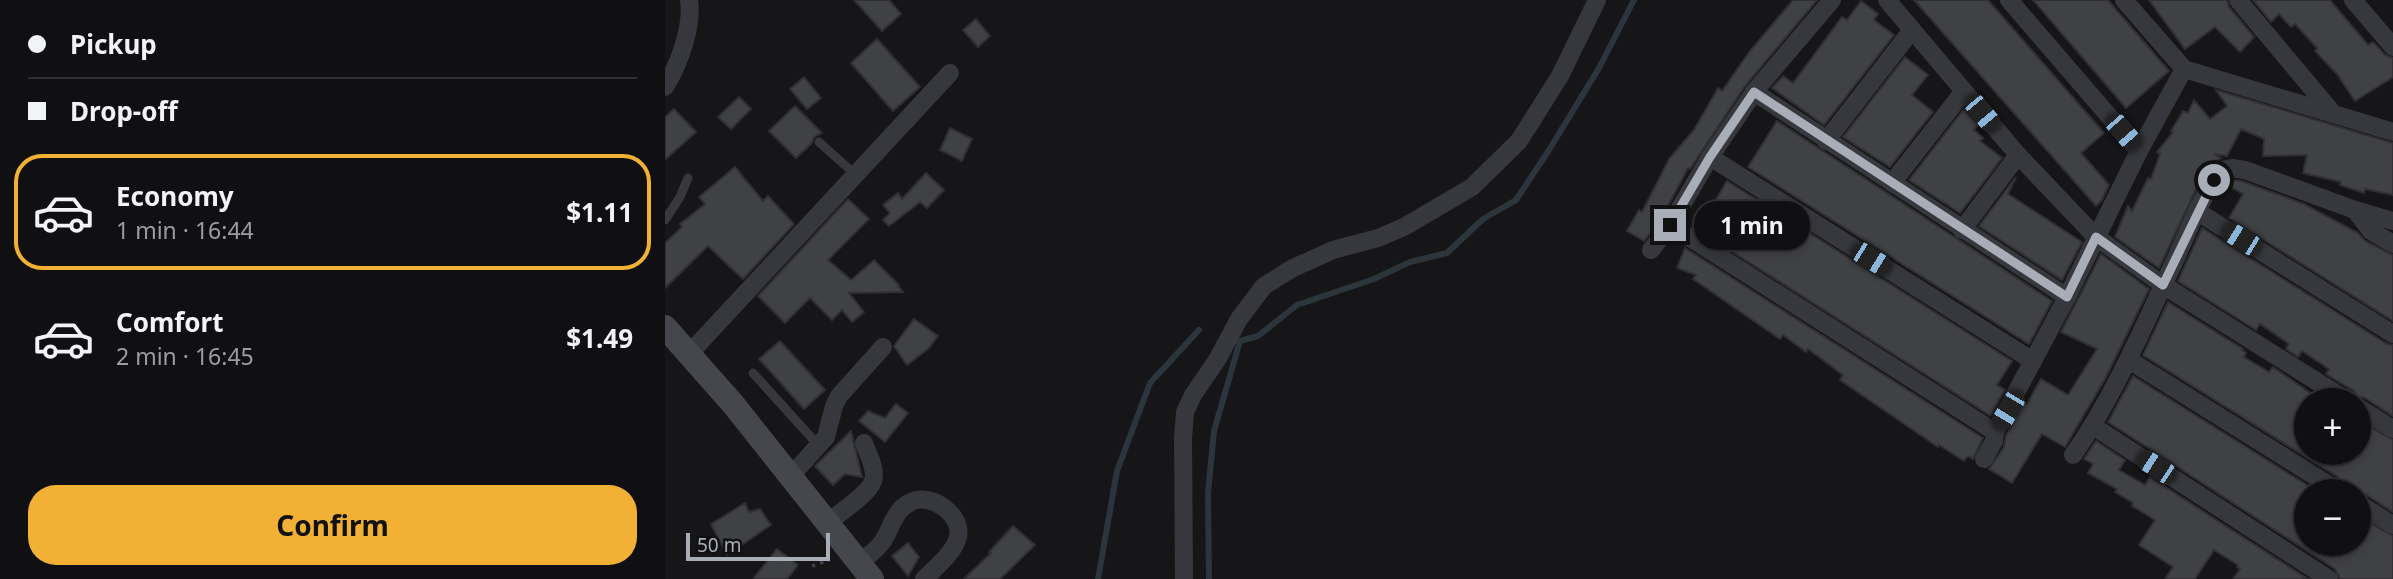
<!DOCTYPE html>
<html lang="en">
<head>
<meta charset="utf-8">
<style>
	:root { --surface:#101012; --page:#19191b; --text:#f1f3f6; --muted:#9c9d9f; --line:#303032; --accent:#f2b134 }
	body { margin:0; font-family:"Noto Sans",sans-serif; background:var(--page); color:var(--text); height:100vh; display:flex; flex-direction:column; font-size:26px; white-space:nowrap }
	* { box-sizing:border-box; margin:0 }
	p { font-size:23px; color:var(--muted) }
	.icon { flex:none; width:38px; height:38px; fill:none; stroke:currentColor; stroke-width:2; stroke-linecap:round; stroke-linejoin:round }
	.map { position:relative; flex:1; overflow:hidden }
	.drawer { display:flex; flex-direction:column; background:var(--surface); width:665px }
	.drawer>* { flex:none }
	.top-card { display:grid; align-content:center; height:154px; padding:0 28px; background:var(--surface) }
	.buttons { position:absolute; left:1629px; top:388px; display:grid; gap:14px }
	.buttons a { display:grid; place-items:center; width:77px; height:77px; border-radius:50%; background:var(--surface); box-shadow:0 4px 10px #0003,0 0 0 2px var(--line); font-size:35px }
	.scale { position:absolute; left:21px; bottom:18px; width:144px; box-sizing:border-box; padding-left:7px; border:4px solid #a8adb8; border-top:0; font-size:19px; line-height:24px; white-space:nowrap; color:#a8adb8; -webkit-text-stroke:5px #111113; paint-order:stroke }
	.end { position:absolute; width:32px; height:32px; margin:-16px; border:9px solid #a8adb8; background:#111; box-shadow:0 0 0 4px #111 }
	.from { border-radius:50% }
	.bubble { position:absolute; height:49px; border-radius:24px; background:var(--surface); box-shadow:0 4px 10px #0003,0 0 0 2px var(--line); font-size:23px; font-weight:700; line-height:49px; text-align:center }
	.car { position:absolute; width:21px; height:42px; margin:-21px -10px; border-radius:9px; box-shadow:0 0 5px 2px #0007; background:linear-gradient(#222 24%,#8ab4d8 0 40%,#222 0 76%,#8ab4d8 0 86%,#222 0) }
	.top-card b { display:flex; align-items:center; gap:24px; height:66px; font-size:26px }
	.top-card b+b { border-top:2px solid var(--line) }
	.top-card i { width:18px; height:18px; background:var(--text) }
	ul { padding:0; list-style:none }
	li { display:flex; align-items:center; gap:21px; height:116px; margin:0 14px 10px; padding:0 14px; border:4px solid transparent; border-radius:28px }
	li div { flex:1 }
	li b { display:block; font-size:26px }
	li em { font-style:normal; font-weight:700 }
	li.active { border-color:var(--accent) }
	li>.icon { width:63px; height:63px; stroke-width:1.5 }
	.primary-button { display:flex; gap:14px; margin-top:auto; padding:14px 28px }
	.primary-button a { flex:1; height:80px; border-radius:28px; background:var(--accent); color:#111; font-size:28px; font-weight:700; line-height:80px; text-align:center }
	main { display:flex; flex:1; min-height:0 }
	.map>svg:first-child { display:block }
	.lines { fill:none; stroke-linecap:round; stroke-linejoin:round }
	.stream { stroke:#2c353c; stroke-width:6 }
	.building { fill:#404145; stroke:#303034; stroke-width:2 }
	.path { stroke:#3d3f44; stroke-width:3.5; stroke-dasharray:3.5 5; stroke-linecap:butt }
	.lane { stroke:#37383d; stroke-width:9 }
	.street { stroke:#37383d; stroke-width:18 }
	.secondary { stroke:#45474d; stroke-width:24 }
	.route { stroke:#a8adb8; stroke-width:9 }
</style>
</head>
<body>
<main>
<section class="drawer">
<div class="top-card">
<b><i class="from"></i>Pickup</b>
<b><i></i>Drop-off</b>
</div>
<ul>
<li class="active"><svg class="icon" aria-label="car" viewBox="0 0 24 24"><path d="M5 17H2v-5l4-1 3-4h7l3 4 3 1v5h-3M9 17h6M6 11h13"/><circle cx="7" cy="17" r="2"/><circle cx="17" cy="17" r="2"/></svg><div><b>Economy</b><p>1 min · 16:44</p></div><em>$1.11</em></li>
<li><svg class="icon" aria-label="car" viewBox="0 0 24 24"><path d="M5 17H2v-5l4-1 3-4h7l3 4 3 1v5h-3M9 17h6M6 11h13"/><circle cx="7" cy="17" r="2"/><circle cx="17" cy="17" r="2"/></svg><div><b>Comfort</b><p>2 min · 16:45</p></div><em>$1.49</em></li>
</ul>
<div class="primary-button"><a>Confirm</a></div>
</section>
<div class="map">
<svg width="1728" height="579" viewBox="0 0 1728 579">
	<rect width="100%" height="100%" fill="#161618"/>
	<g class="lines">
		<g class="stream">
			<path d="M 433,579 L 452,471 L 485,383 L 534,330"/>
			<path d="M 544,579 L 543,493 L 549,431 L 575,341 L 593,336 L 632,305 L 709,279 L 745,262 L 782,253 L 818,219 L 851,200 L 884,150 L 934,68 L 969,0"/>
		</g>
	</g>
	<g class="building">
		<path d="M 189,0 L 224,0 L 236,14 L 217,31 Z"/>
		<path d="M 1128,0 L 1152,0 L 1080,86 L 1025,169 L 1023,168 L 996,219 L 979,241 L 962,231 L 974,210 L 977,212 L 1004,159 L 1029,130 L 1053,88 L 1057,91 L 1085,51 Z"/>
		<path d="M 1249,0 L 1323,0 L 1439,133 L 1416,153 L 1444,185 L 1437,200 L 1431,206 Z"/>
		<path d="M 1368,0 L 1443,0 L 1504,71 L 1461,108 Z"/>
		<path d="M 1484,0 L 1562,0 L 1564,7 L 1589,37 L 1575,52 L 1550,27 L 1520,49 Z"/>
		<path d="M 1588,0 L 1665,0 L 1703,45 L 1708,42 L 1720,55 L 1728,58 L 1728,77 L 1690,101 L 1672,74 L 1650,51 L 1652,48 L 1630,24 L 1626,27 L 1614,14 L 1606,22 Z"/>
		<path d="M 1196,1 L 1213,14 L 1209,20 L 1229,35 L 1159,125 L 1107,88 L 1118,76 L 1128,83 L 1177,17 L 1182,20 Z"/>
		<path d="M 311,19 L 325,36 L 313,47 L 298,30 Z"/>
		<path d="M 212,39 L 255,87 L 228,111 L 186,63 Z"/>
		<path d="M 1240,57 L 1263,75 L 1247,95 L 1268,112 L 1225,167 L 1178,137 Z"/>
		<path d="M 139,77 L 156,98 L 142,109 L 125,89 Z"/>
		<path d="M 1551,90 L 1728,143 L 1728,195 L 1700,189 L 1699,193 L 1675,185 L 1676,182 L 1638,173 L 1642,155 L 1598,156 L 1599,139 L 1576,129 L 1562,156 L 1549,154 L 1556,158 L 1548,163 L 1533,185 L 1494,268 L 1450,237 L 1463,206 L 1467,211 L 1483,178 L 1486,179 L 1495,154 L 1492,152 L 1508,132 L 1506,131 L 1518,111 L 1523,113 L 1529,100 L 1545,119 L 1562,106 Z"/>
		<path d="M 74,97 L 86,109 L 66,129 L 53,117 Z"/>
		<path d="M 130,106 L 157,133 L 149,137 L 147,143 L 131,158 L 104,131 Z"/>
		<path d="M 9,109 L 31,132 L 0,160 L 0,117 Z"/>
		<path d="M 1299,109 L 1313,125 L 1309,130 L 1318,138 L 1315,141 L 1337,158 L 1295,213 L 1244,180 Z"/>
		<path d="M 1112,121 L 1387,301 L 1364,344 L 1083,167 Z"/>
		<path d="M 285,128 L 307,139 L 297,161 L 275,150 Z"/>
		<path d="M 70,167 L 98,201 L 103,196 L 129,224 L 78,279 L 43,246 L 0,288 L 0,243 L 17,227 L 15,224 L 40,204 L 34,197 Z"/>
		<path d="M 261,173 L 279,190 L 262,208 L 255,202 L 224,226 L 218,220 L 225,213 L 218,205 L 233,193 L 237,199 Z"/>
		<path d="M 1351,177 L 1343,194 L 1417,242 L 1397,280 L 1314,226 Z"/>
		<path d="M 1563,180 L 1577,181 L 1639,204 L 1693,233 L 1700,241 L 1728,255 L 1728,321 L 1564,218 L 1578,194 L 1560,184 Z"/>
		<path d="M 1062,181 L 1347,361 L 1332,385 L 1340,390 L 1326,416 L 1033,230 Z"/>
		<path d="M 183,199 L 204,219 L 163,260 L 186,280 L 209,260 L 234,285 L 233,286 L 238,292 L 184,293 L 199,312 L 187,322 L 177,310 L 167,320 L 145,298 L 120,323 L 93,296 Z"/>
		<path d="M 1537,228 L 1722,344 L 1728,345 L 1728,416 L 1700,398 L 1693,397 L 1689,391 L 1661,374 L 1664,369 L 1637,351 L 1633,357 L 1621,349 L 1624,344 L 1595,324 L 1591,330 L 1513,281 Z"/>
		<path d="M 1020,248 L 1318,438 L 1308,459 L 1303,456 L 1299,461 L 1274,445 L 1273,447 L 1175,380 L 1178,375 L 1143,349 L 1141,352 L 1118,335 L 1115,339 L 1028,279 L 1031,275 L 1012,268 Z"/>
		<path d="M 1436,254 L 1484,289 L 1440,379 L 1400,447 L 1377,434 L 1347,483 L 1324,469 L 1339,447 L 1341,435 L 1359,402 L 1362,404 L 1376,379 L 1403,395 L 1432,349 L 1396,332 Z"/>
		<path d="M 1503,302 L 1578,349 L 1577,350 L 1581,353 L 1579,357 L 1604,372 L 1608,367 L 1647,394 L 1648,393 L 1661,401 L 1642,401 L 1642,453 L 1694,453 L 1694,421 L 1728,440 L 1728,512 L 1700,494 L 1686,492 L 1681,482 L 1478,355 Z"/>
		<path d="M 249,319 L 273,336 L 264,348 L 242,365 L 229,346 Z"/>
		<path d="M 115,341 L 160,390 L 139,409 L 94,359 Z"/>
		<path d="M 1468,376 L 1653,492 L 1642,492 L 1642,544 L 1694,544 L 1694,517 L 1728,536 L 1728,579 L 1675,579 L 1670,569 L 1443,422 Z"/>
		<path d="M 231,404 L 243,413 L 220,442 L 194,421 L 203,411 L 220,418 Z"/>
		<path d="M 186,431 L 197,477 L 180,474 L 168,485 L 150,466 Z"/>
		<path d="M 1431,441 L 1460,460 L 1454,470 L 1480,485 L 1485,477 L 1643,579 L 1568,579 L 1575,569 L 1572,567 L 1573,565 L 1549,550 L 1530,579 L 1500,579 L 1508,567 L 1474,545 L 1490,520 L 1467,506 L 1468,503 L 1450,492 L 1452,489 L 1423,473 L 1428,464 L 1419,459 Z"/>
		<path d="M 80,503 L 84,512 L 95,509 L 106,525 L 62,555 L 46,524 Z"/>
		<path d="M 348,526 L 370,545 L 335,579 L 299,579 L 326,553 L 324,552 Z"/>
		<path d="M 243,543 L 254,557 L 243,576 L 227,556 Z"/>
		<path d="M 112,549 L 133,565 L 122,579 L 88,579 Z"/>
	</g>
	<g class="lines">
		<path class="path" d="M 147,566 L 164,560"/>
		<g class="lane">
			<path d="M 154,142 L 191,175"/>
			<path d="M 0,220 L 15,197 L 23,178"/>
			<path d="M 88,373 L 154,446"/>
		</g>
		<g class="street">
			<path d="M 1222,0 L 1353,155 L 1431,237 L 1498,285 L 1683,401"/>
			<path d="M 1344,0 L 1474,151"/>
			<path d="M 1459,0 L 1519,69 L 1728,132"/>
			<path d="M 1573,0 L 1667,112"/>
			<path d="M 1688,0 L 1728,47"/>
			<path d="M 0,87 C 14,65 28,26 24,0"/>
			<path d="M 1089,92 L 1402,297"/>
			<path d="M 1161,141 L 1247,30"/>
			<path d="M 1045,157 L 1368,361"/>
			<path d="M 1227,183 L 1299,91"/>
			<path d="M 1690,210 L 1706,231 L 1728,244"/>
			<path d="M 1533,212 L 1728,334"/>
			<path d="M 1005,225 L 1330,432"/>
			<path d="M 1297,230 L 1353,155"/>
			<path d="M 986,250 L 1005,225 L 1045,157 L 1089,92 L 1167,0"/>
			<path d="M 23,355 L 285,73"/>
			<path d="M 1464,360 L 1675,492"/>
			<path d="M 1694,408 L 1728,429"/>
			<path d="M 1428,426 L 1664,579"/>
			<path d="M 1408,455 C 1450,395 1478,327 1510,260 C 1524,230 1536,195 1557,170 L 1567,168 L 1580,170 L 1690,210 L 1728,221"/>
			<path d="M 1319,459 L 1329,441 L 1330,432 L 1402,297 L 1474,151 L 1519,69"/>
			<path d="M 125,477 L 161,437 L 169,406 L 174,396 L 218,347"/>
			<path d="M 1694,504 L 1728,525"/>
			<path d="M 162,523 C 173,514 204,494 208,481 C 212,470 203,454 199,443"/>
			<path d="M 194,563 C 202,557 212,550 218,541 C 227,527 229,510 246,502 C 266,492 298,515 293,537 C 289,553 270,568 259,579"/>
			<path d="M 519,579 L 518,438 L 520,412 L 528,395 L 552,360 L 574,319 L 599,286 L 628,268 L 668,250 L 713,238 L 739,227 L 807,187 L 854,141 L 895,76 L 932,0"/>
		</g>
		<path class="secondary" d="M 0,327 L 68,404 L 207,579"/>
	</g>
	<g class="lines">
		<path class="route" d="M 1005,225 L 1045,157 L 1089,92 L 1402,297 L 1431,237 L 1498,285 L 1549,180"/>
	</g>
</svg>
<div class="buttons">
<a>+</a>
<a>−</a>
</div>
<div class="scale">50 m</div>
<i class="end from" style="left:1549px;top:180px"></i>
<i class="end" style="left:1005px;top:225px"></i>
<div class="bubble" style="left:1029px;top:201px;width:116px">1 min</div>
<i class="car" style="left:1317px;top:113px;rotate:140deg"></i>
<i class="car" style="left:1458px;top:132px;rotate:139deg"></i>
<i class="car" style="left:1576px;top:239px;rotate:302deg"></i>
<i class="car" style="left:1206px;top:259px;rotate:122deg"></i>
<i class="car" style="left:1343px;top:410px;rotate:211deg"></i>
<i class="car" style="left:1491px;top:467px;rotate:303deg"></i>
</div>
</main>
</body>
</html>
